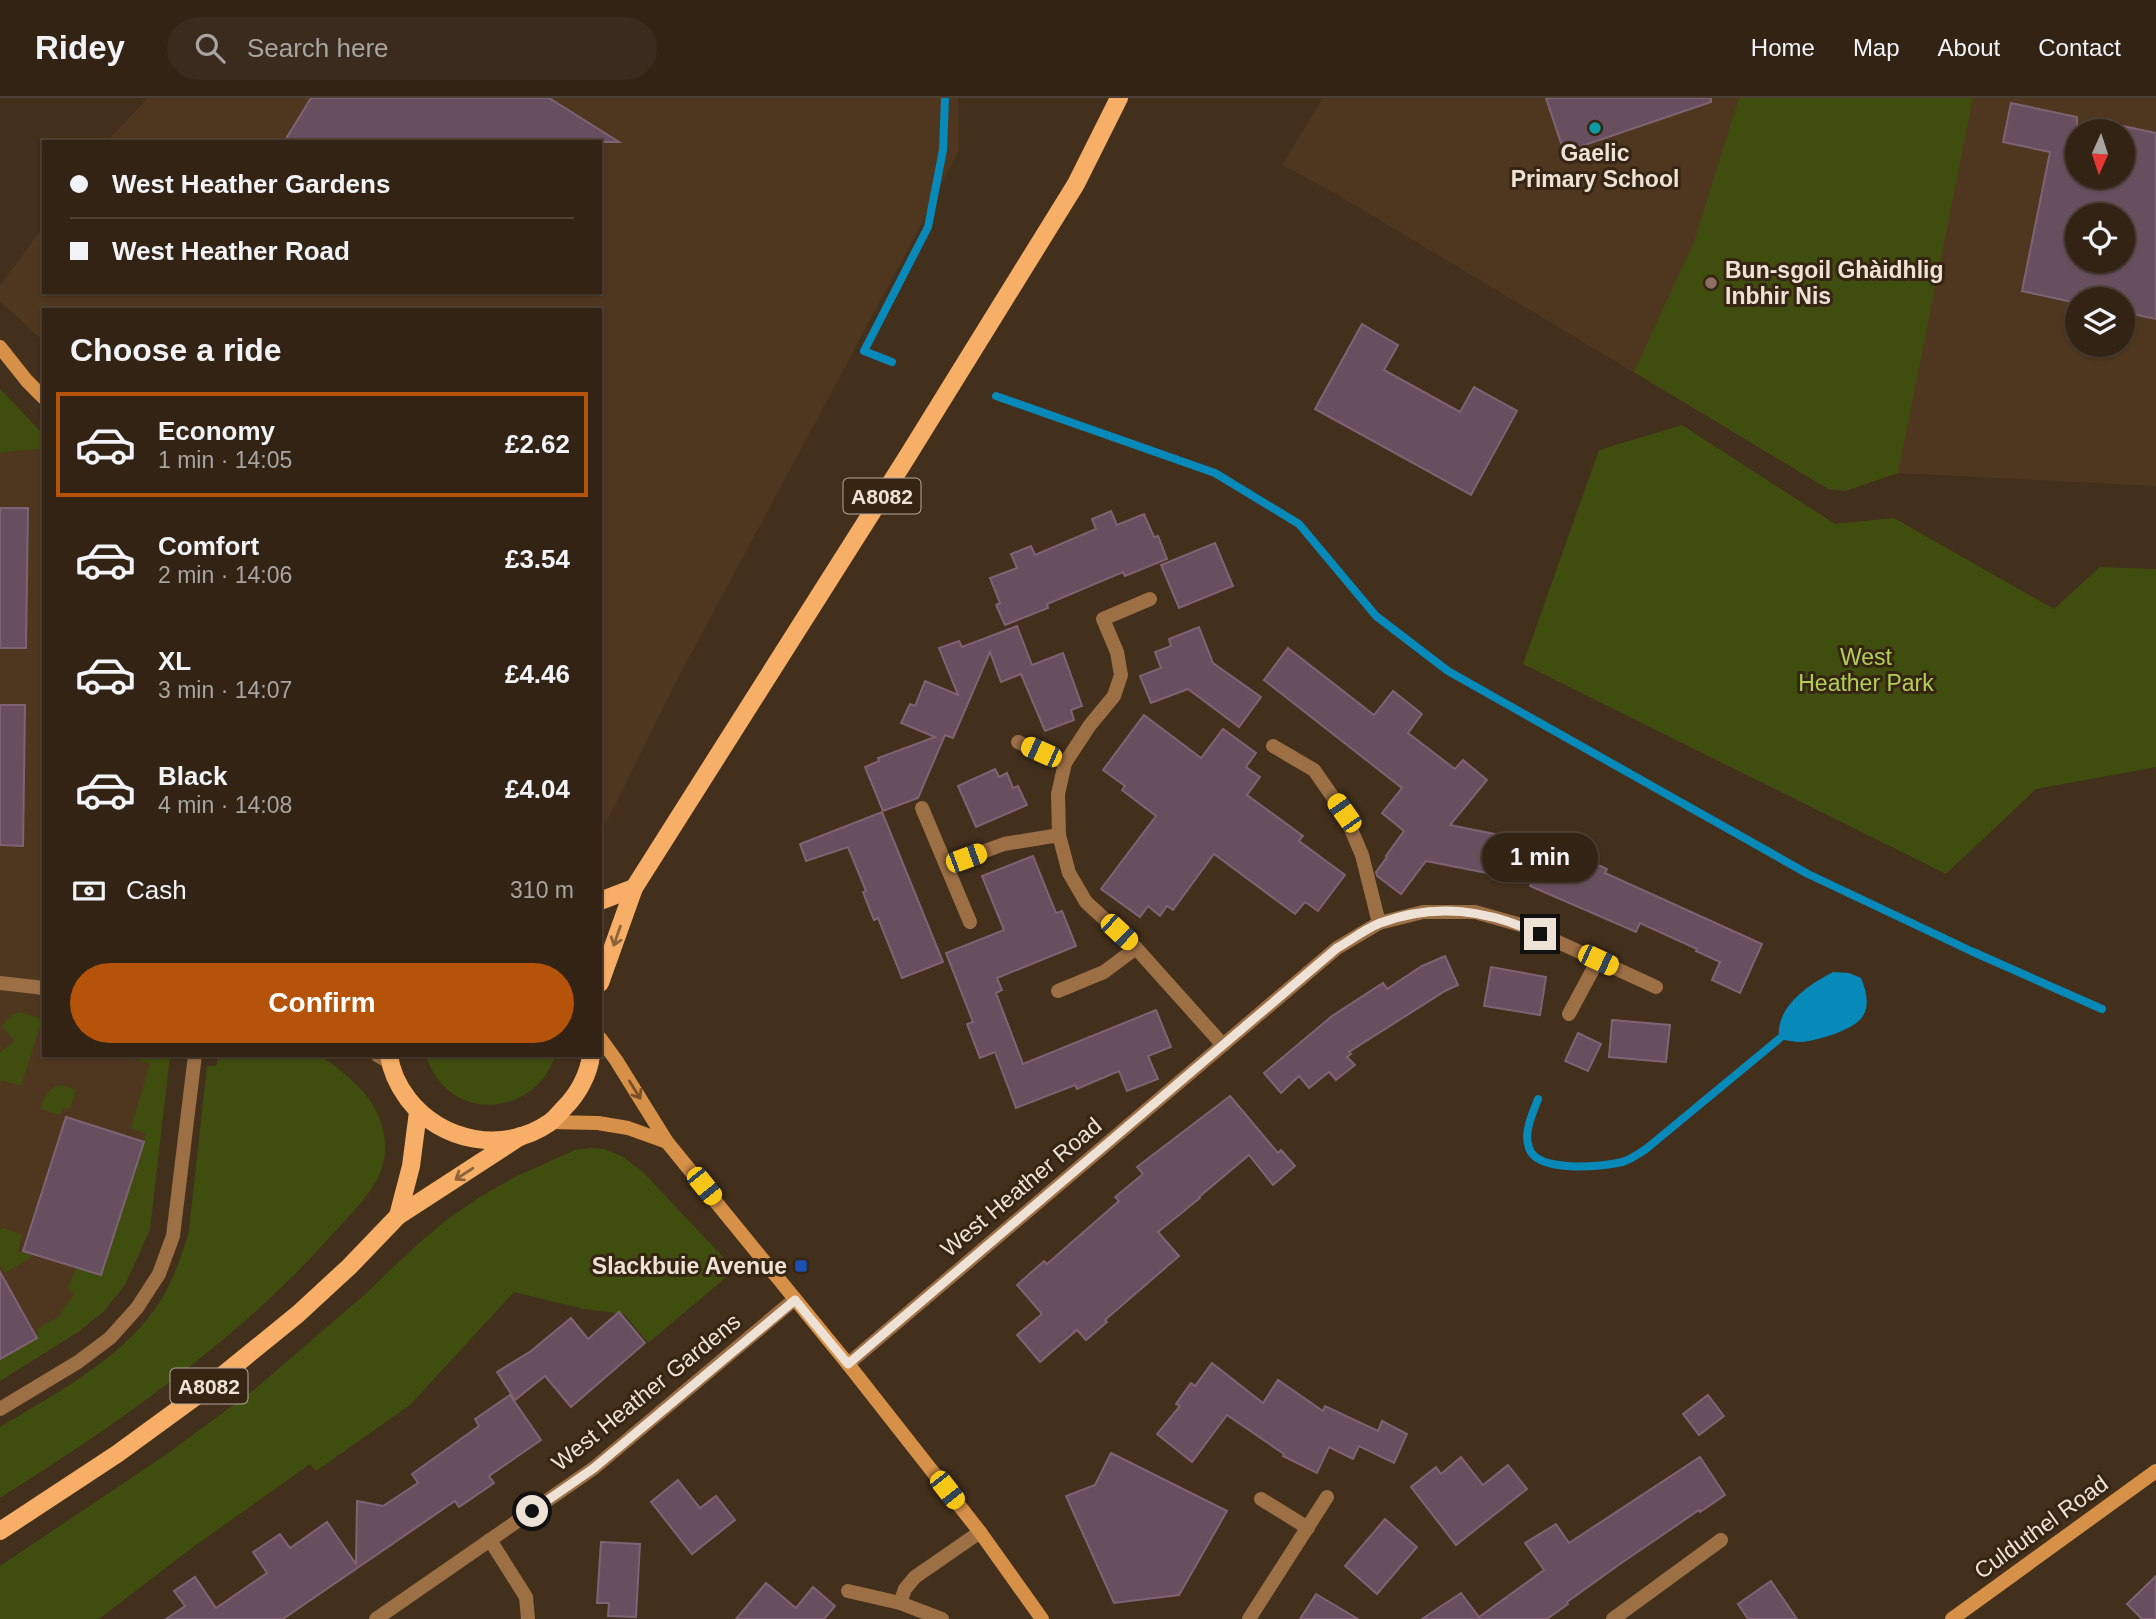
<!DOCTYPE html>
<html lang="en">
<head>
<meta charset="utf-8">
<style>
	:root { --surface:#322315; --page:#3a2b1e; --text:#f1f3f6; --muted:#a8a4a0; --line:#4d4034; --accent:#b45309 }
	body { margin:0; font-family:Arial,sans-serif; background:var(--page); color:var(--text); height:100vh; display:flex; flex-direction:column; font-size:26px; white-space:nowrap }
	* { box-sizing:border-box; margin:0 }
	p { font-size:23px; color:var(--muted) }
	.icon { flex:none; width:38px; height:38px; fill:none; stroke:currentColor; stroke-width:2; stroke-linecap:round; stroke-linejoin:round }
	.map { position:relative; flex:1; overflow:hidden }
	.sheet { position:absolute; left:42px; top:210px; width:560px; height:749px; display:flex; flex-direction:column; background:var(--surface); border-radius:0px; box-shadow:0 2px 5px #0004,0 0 0 2px var(--line) }
	.sheet>* { flex:none }
	.banner { position:absolute; left:42px; top:42px; width:560px; height:154px; border-radius:0px; box-shadow:0 2px 5px #0004,0 0 0 2px var(--line); display:grid; align-content:center; height:154px; padding:0 28px; background:var(--surface) }
	.needle { width:46px; rotate:183deg }
	.tools { position:absolute; left:2065px; top:21px; display:grid; gap:14px }
	.tools a { display:grid; place-items:center; width:70px; height:70px; border-radius:50%; background:var(--surface); box-shadow:0 2px 5px #0004,0 0 0 2px var(--line); font-size:35px }
	.end { position:absolute; width:32px; height:32px; margin:-16px; border:9px solid #eee2d7; background:#111; box-shadow:0 0 0 4px #111 }
	.from { border-radius:50% }
	.bubble { position:absolute; height:49px; border-radius:24px; background:var(--surface); box-shadow:0 2px 5px #0004,0 0 0 2px var(--line); font-size:23px; font-weight:700; line-height:49px; text-align:center }
	.car { position:absolute; width:21px; height:42px; margin:-21px -10px; border-radius:9px; box-shadow:0 0 5px 2px #0007; background:linear-gradient(#f5c518 24%,#345 0 40%,#f5c518 0 76%,#345 0 86%,#f5c518 0) }
	.banner b { display:flex; align-items:center; gap:24px; height:66px; font-size:26px }
	.banner b+b { border-top:2px solid var(--line) }
	.banner i { width:18px; height:18px; background:var(--text) }
	ul { padding:0; list-style:none }
	li { display:flex; align-items:center; gap:21px; height:105px; margin:0 14px 10px; padding:0 14px; border:4px solid transparent; border-radius:0px }
	li div { flex:1 }
	li b { display:block; font-size:26px }
	li em { font-style:normal; font-weight:700 }
	li.active { border-color:var(--accent) }
	li>.icon { width:63px; height:63px; stroke-width:1.5 }
	h2 { padding:0 28px; font-size:32px; line-height:84px }
	.pay { display:flex; align-items:center; gap:18px; height:77px; padding:0 28px; font-size:26px }
	.pay p { margin-inline-start:auto }
	.cta { display:flex; gap:14px; margin-top:auto; padding:14px 28px }
	.cta a { flex:1; height:80px; border-radius:42px; background:var(--accent); color:#fff; font-size:28px; font-weight:700; line-height:80px; text-align:center }
	header { display:flex; align-items:center; gap:42px; box-sizing:border-box; height:98px; padding:0 35px; background:var(--surface); border-bottom:2px solid var(--line) }
	header strong { font-size:33px }
	nav { display:flex; gap:38px; margin-inline-start:auto; font-size:24px }
	.search { width:490px; height:63px; background:var(--page); display:flex; align-items:center; gap:18px; box-sizing:border-box; padding:0 24px; border-radius:38px; color:var(--muted); font-size:26px }
	.map>svg:first-child { display:block }
	.built { fill:#4f371f; fill-rule:evenodd }
	.green { fill:#3f4e0e }
	.water { fill:#0789b9 }
	.lines { fill:none; stroke-linecap:round; stroke-linejoin:round }
	.stream { stroke:#0789b9; stroke-width:8 }
	.building { fill:#684f5f; stroke:#7d6373; stroke-width:2; fill-rule:evenodd }
	.street { stroke:#9c6f45; stroke-width:14 }
	.secondary { stroke:#d69048; stroke-width:14 }
	.primary { stroke:#f7ae67; stroke-width:18 }
	.oneway { stroke:#8d6339 }
	.oneway2 { stroke:#775028 }
	.route { stroke:#eee2d7; stroke-width:9 }
	.culture-dot { fill:#0f9aa8; stroke:#372513; stroke-width:2.5 }
	.education-dot { fill:#8d6e63; stroke:#372513; stroke-width:2.5 }
	.transit-dot { fill:#1a4fb4; stroke:#372513; stroke-width:2.5 }
	.labels { text-anchor:middle; dominant-baseline:central; stroke-width:6; stroke-linejoin:round; paint-order:stroke }
	.shield { fill:#372513; stroke:#b7a99c; stroke-width:2 }
	.shield-label { font-size:21px; font-weight:bold; fill:#eee2d7 }
	.poi-label { font-size:23px; font-weight:bold; fill:#eee2d7; stroke:#372513 }
	.park-label { font-size:23px; fill:#b0cf57; stroke:#372513 }
	.street-label { font-size:23px; fill:#eee2d7; stroke:#372513 }
</style>
</head>
<body>
<header>
<strong>Ridey</strong>
<div class="search"><svg class="icon" aria-label="search" viewBox="0 0 24 24"><circle cx="10" cy="10" r="6"/><path d="M15 15l6 6"/></svg>Search here</div>
<nav><a>Home</a><a>Map</a><a>About</a><a>Contact</a></nav>
</header>
<div class="map">
<svg width="2156" height="1521" viewBox="0 0 2156 1521">
	<rect width="100%" height="100%" fill="#422f1c"/>
	<g class="built">
		<path d="M 148,0 L 958,0 L 959,52 L 911,146 L 678,580 L 600,737 L 600,212 L 44,212 L 44,244 L 0,203 L 0,188 L 44,128 L 44,194 L 600,194 L 600,44 L 106,44 Z"/>
		<path d="M 1323,0 L 2156,0 L 2156,388 L 1898,375 L 1845,393 L 1828,391 L 1338,97 L 1282,67 ZM 2077,33 L 2123,33 L 2123,79 L 2077,79 ZM 2077,117 L 2123,117 L 2123,163 L 2077,163 ZM 2077,201 L 2123,201 L 2123,247 L 2077,247 Z"/>
		<path d="M 44,350 L 44,957 L 170,957 L 150,1131 L 125,1187 L 103,1214 L 78,1234 L 0,1283 L 0,355 Z"/>
	</g>
	<g class="green">
		<path d="M 1739,0 L 1973,0 L 1898,375 L 1845,393 L 1828,391 L 1634,274 L 1694,144 Z"/>
		<path d="M 0,291 L 44,337 L 44,350 L 0,355 Z"/>
		<path d="M 1682,327 L 1835,426 L 1894,420 L 2054,511 L 2100,469 L 2156,471 L 2156,669 L 2036,691 L 1946,776 L 1523,566 L 1599,352 Z"/>
		<path d="M 20,914 L 42,921 L 21,988 L 2,982 L 0,985 L 0,954 L 15,943 L 2,928 L 12,917 Z"/>
		<path d="M 123,957 L 170,957 L 150,1131 L 125,1187 L 103,1214 L 78,1234 L 0,1283 L 0,1261 L 37,1240 L 36,1237 L 39,1235 L 37,1231 L 58,1219 L 74,1196 L 68,1190 L 76,1170 L 101,1177 L 146,1036 L 131,1030 L 150,966 Z"/>
		<path d="M 219,957 C 242,957 265,957 288,957 C 296,957 307,956 315,957 C 331,961 362,990 371,1004 C 386,1026 390,1056 378,1080 C 366,1102 345,1122 328,1141 C 236,1244 116,1327 0,1400 L 0,1329 C 54,1296 117,1264 155,1211 C 171,1188 182,1159 189,1132 L 207,968 L 216,968 Z"/>
		<path d="M 425,957 L 555,957 C 543,1001 487,1023 449,993 C 437,983 431,971 425,957 Z"/>
		<path d="M 62,987 L 76,992 L 70,1012 L 63,1009 L 60,1017 L 41,1011 C 45,999 47,989 62,987 Z"/>
		<path d="M 591,1050 L 604,1051 L 622,1058 L 644,1075 L 735,1172 L 648,1245 L 624,1216 L 584,1211 L 514,1194 L 410,1307 L 316,1373 L 310,1366 L 189,1452 L 99,1521 L 0,1521 L 0,1468 L 167,1356 L 255,1291 L 363,1198 L 419,1145 L 449,1120 L 483,1097 L 517,1078 L 575,1052 Z"/>
		<path d="M 3,1130 L 22,1137 L 18,1153 L 33,1158 L 5,1175 L 0,1167 L 0,1132 Z"/>
	</g>
	<path class="water" d="M 1833,874 L 1849,875 L 1861,880 C 1866,892 1870,906 1863,918 C 1855,932 1816,943 1801,944 C 1794,944 1786,942 1779,941 C 1775,909 1808,887 1833,874 Z"/>
	<g class="lines">
		<g class="stream">
			<path d="M 892,264 L 864,253 L 928,129 L 943,52 L 945,0"/>
			<path d="M 996,298 L 1215,375 L 1299,426 L 1376,518 L 1448,573 L 1808,776 L 1971,853 L 2102,911"/>
			<path d="M 1538,1001 C 1533,1015 1523,1034 1529,1050 C 1537,1075 1601,1069 1622,1064 C 1630,1062 1638,1056 1646,1051 L 1779,941"/>
		</g>
	</g>
	<g class="building">
		<path d="M 311,0 L 549,0 L 619,44 L 284,44 Z"/>
		<path d="M 1546,0 L 1711,0 L 1711,4 L 1564,54 Z"/>
		<path d="M 2011,5 L 2077,19 L 2077,79 L 2123,79 L 2123,28 L 2156,35 L 2156,221 L 2123,214 L 2123,201 L 2077,201 L 2077,205 L 2022,193 L 2050,54 L 2003,44 ZM 2077,117 L 2123,117 L 2123,163 L 2077,163 Z"/>
		<path d="M 1362,226 L 1398,247 L 1384,272 L 1460,314 L 1474,289 L 1517,313 L 1471,397 L 1315,311 Z"/>
		<path d="M 0,410 L 28,410 L 26,550 L 0,550 Z"/>
		<path d="M 1111,413 L 1117,427 L 1144,416 L 1154,439 L 1158,438 L 1167,461 L 1125,478 L 1123,474 L 1047,506 L 1048,510 L 1005,527 L 996,507 L 1000,505 L 990,480 L 1017,470 L 1011,456 L 1031,448 L 1035,457 L 1096,431 L 1092,421 Z"/>
		<path d="M 1215,445 L 1233,488 L 1179,510 L 1161,467 Z"/>
		<path d="M 1017,528 L 1032,567 L 1063,555 L 1082,608 L 1071,612 L 1074,622 L 1045,633 L 1021,576 L 1001,584 L 990,554 L 953,640 L 945,637 L 918,700 L 883,713 L 865,669 L 879,663 L 878,660 L 935,639 L 901,625 L 910,606 L 915,608 L 925,583 L 958,597 L 939,550 L 959,543 L 962,549 Z"/>
		<path d="M 1199,529 L 1213,565 L 1261,599 L 1239,629 L 1188,591 L 1151,605 L 1140,578 L 1161,570 L 1155,554 L 1171,548 L 1169,541 Z"/>
		<path d="M 1288,550 L 1374,617 L 1393,593 L 1422,616 L 1408,635 L 1455,671 L 1463,662 L 1487,682 L 1450,727 L 1505,738 L 1497,777 L 1426,763 L 1401,796 L 1377,778 L 1376,774 L 1387,759 L 1386,758 L 1404,733 L 1382,715 L 1402,690 L 1264,582 Z"/>
		<path d="M 0,607 L 25,607 L 23,748 L 0,747 Z"/>
		<path d="M 1144,617 L 1201,660 L 1223,631 L 1256,655 L 1246,669 L 1260,679 L 1247,697 L 1303,738 L 1299,743 L 1345,777 L 1318,813 L 1305,804 L 1295,816 L 1214,756 L 1173,812 L 1167,808 L 1160,818 L 1148,808 L 1140,819 L 1101,791 L 1156,718 L 1122,692 L 1125,688 L 1103,672 Z"/>
		<path d="M 995,671 L 999,679 L 1007,675 L 1013,690 L 1018,688 L 1027,707 L 976,729 L 958,688 Z"/>
		<path d="M 882,714 L 943,864 L 902,880 L 878,820 L 874,822 L 863,794 L 866,793 L 848,749 L 806,763 L 800,746 Z"/>
		<path d="M 1549,745 L 1607,771 L 1605,775 L 1762,846 L 1740,895 L 1712,882 L 1720,864 L 1696,853 L 1697,851 L 1640,825 L 1636,834 L 1530,788 Z"/>
		<path d="M 1033,758 L 1056,815 L 1062,813 L 1076,848 L 997,880 L 1002,892 L 996,895 L 1023,966 L 1156,912 L 1171,949 L 1148,958 L 1158,981 L 1127,993 L 1119,973 L 1077,991 L 1075,987 L 1016,1010 L 995,954 L 980,960 L 967,926 L 973,924 L 946,855 L 1004,832 L 982,778 Z"/>
		<path d="M 1445,858 L 1458,887 L 1445,893 L 1349,954 L 1351,956 L 1347,959 L 1355,967 L 1336,982 L 1329,974 L 1309,990 L 1299,978 L 1281,995 L 1264,975 L 1332,918 L 1383,885 L 1387,891 L 1422,868 Z"/>
		<path d="M 1491,869 L 1546,879 L 1540,917 L 1484,908 Z"/>
		<path d="M 1612,922 L 1670,927 L 1666,964 L 1609,959 Z"/>
		<path d="M 1578,935 L 1601,946 L 1588,973 L 1565,963 Z"/>
		<path d="M 1230,998 L 1278,1055 L 1281,1052 L 1295,1068 L 1273,1087 L 1249,1057 L 1199,1099 L 1200,1100 L 1158,1134 L 1179,1158 L 1105,1222 L 1107,1224 L 1086,1242 L 1077,1232 L 1040,1264 L 1017,1237 L 1042,1216 L 1017,1187 L 1044,1163 L 1047,1166 L 1119,1103 L 1115,1099 L 1143,1076 L 1137,1069 Z"/>
		<path d="M 66,1019 L 144,1044 L 101,1177 L 23,1153 Z"/>
		<path d="M 0,1174 L 37,1240 L 0,1261 Z"/>
		<path d="M 619,1214 L 645,1245 L 571,1309 L 545,1278 L 515,1302 L 497,1274 L 531,1253 L 571,1220 L 588,1241 Z"/>
		<path d="M 1212,1265 L 1263,1305 L 1278,1282 L 1323,1313 L 1325,1308 L 1378,1333 L 1382,1323 L 1407,1336 L 1394,1365 L 1359,1348 L 1353,1361 L 1329,1349 L 1317,1375 L 1283,1358 L 1284,1356 L 1227,1317 L 1192,1364 L 1157,1336 L 1180,1308 L 1176,1306 L 1191,1285 L 1195,1288 Z"/>
		<path d="M 510,1297 L 541,1342 L 489,1378 L 494,1385 L 459,1409 L 455,1403 L 283,1521 L 166,1521 L 185,1508 L 174,1493 L 195,1479 L 216,1510 L 267,1475 L 253,1454 L 280,1436 L 290,1450 L 327,1424 L 356,1466 L 357,1403 L 383,1408 L 418,1385 L 412,1376 L 479,1328 L 475,1321 Z"/>
		<path d="M 1708,1297 L 1724,1318 L 1699,1337 L 1683,1316 Z"/>
		<path d="M 1111,1355 L 1227,1413 L 1179,1497 L 1114,1505 L 1066,1398 L 1095,1387 Z"/>
		<path d="M 1461,1359 L 1483,1387 L 1508,1367 L 1527,1391 L 1456,1447 L 1411,1389 L 1436,1369 L 1441,1376 Z"/>
		<path d="M 1700,1359 L 1725,1397 L 1700,1414 L 1699,1412 L 1620,1466 L 1567,1504 L 1568,1506 L 1547,1521 L 1422,1521 L 1461,1495 L 1479,1519 L 1544,1472 L 1525,1445 L 1556,1426 L 1569,1445 Z"/>
		<path d="M 678,1382 L 700,1410 L 716,1398 L 735,1422 L 692,1456 L 651,1404 Z"/>
		<path d="M 1385,1421 L 1417,1449 L 1377,1496 L 1345,1468 Z"/>
		<path d="M 601,1444 L 640,1446 L 636,1519 L 608,1518 L 609,1505 L 597,1505 Z"/>
		<path d="M 2156,1478 L 2156,1521 L 2142,1521 L 2127,1506 Z"/>
		<path d="M 1771,1483 L 1797,1521 L 1748,1521 L 1738,1506 Z"/>
		<path d="M 766,1485 L 796,1510 L 813,1489 L 835,1508 L 824,1521 L 736,1521 Z"/>
		<path d="M 1316,1496 L 1358,1521 L 1300,1521 Z"/>
	</g>
	<g class="lines">
		<g class="street">
			<path d="M 1150,501 L 1103,521 L 1117,554 L 1121,577 L 1114,598 L 1090,627 L 1065,665 L 1058,696 L 1059,737 L 1069,775 L 1086,804 L 1136,850 L 1223,947"/>
			<path d="M 1018,644 L 1065,665"/>
			<path d="M 1273,648 L 1314,672 L 1344,715 L 1362,757 L 1379,825"/>
			<path d="M 922,710 L 970,824"/>
			<path d="M 947,767 L 1004,746 L 1059,737"/>
			<path d="M 0,885 L 44,890"/>
			<path d="M 1058,893 L 1104,874 L 1136,850"/>
			<path d="M 1569,916 L 1598,862"/>
			<path d="M 377,957 L 389,964"/>
			<path d="M 848,1266 L 1337,850 L 1379,825 L 1423,814 L 1475,814 L 1521,827 L 1656,889"/>
			<path d="M 0,1311 L 78,1264 L 110,1240 L 137,1210 L 159,1176 L 173,1138 L 195,957"/>
			<path d="M 1261,1401 L 1308,1430"/>
			<path d="M 490,1442 L 526,1499 L 528,1521"/>
			<path d="M 848,1493 L 900,1505 L 942,1521"/>
			<path d="M 900,1505 L 905,1491 L 915,1479 L 980,1434"/>
			<path d="M 376,1521 L 594,1370 L 795,1201"/>
			<path d="M 1249,1521 L 1327,1399"/>
			<path d="M 1613,1521 L 1721,1442"/>
		</g>
		<g class="secondary">
			<path d="M 0,249 L 27,283 L 44,300"/>
			<path d="M 600,940 L 616,962 L 667,1044 L 848,1266 L 980,1434 L 1042,1521"/>
			<path d="M 549,1024 L 598,1025 L 628,1030 L 667,1044"/>
			<path d="M 1952,1521 L 2156,1373"/>
		</g>
		<g class="primary">
			<path d="M 600,803 L 634,790"/>
			<path d="M 600,885 L 634,790 L 907,359 L 1076,86 L 1119,0"/>
			<path d="M 389,957 C 391,973 399,989 408,1001 C 441,1044 504,1056 549,1025 C 555,1021 560,1014 565,1009 C 578,996 589,976 591,957"/>
			<path d="M 398,1118 L 411,1068 L 418,1014"/>
			<path d="M 0,1433 L 117,1356 L 202,1294 L 298,1216 L 349,1169 L 398,1118 L 521,1038"/>
		</g>
	</g>
	<defs><path id="oneway-shaft" d="M-6 0H5M1.5-3L5.5 0L1.5 3" fill="none" stroke-width="1.6" stroke-linecap="round" stroke-linejoin="round" transform="scale(1.75)"/></defs>
	<g class="oneway">
		<use href="#oneway-shaft" transform="translate(617 838) rotate(109)"/>
		<use href="#oneway-shaft" transform="translate(464 1076) rotate(147)"/>
	</g>
	<use class="oneway2" href="#oneway-shaft" transform="translate(635 992) rotate(58)"/>
	<g class="lines">
		<path class="route" d="M 532,1413 L 594,1370 L 795,1202 L 848,1266 L 1337,850 C 1351,842 1365,831 1380,825 C 1436,804 1487,812 1540,836"/>
	</g>
	<circle class="culture-dot" cx="1595" cy="30" r="7"/>
	<circle class="education-dot" cx="1711" cy="185" r="7"/>
	<rect class="transit-dot" x="794" y="1161" width="14" height="14" rx="3.5"/>
	<g class="labels">
		<g class="shield">
			<rect x="843.5" y="380.5" width="77" height="35" rx="5"/>
			<rect x="170.5" y="1270.5" width="77" height="35" rx="5"/>
		</g>
		<g class="shield-label">
			<text x="882" y="398">A8082</text>
			<text x="209" y="1288">A8082</text>
		</g>
		<g class="poi-label">
			<text x="1595" y="55">Gaelic<tspan x="1595" dy="26">Primary School</tspan></text>
			<text x="1725" y="172" text-anchor="start">Bun-sgoil Ghàidhlig<tspan x="1725" dy="26">Inbhir Nis</tspan></text>
			<text x="787" y="1168" text-anchor="end">Slackbuie Avenue</text>
		</g>
		<g class="park-label">
			<text x="1866" y="559">West<tspan x="1866" dy="26">Heather Park</tspan></text>
		</g>
		<g class="street-label">
			<text transform="translate(1021 1089) rotate(-40)">West Heather Road</text>
			<text transform="translate(646 1294) rotate(-39)">West Heather Gardens</text>
			<text transform="translate(2041 1429) rotate(-36)">Culduthel Road</text>
		</g>
	</g>
</svg>
<div class="tools">
<a><svg class="needle" viewBox="-14 -14 28 28"><path d="M0-13l5 13h-10z" fill="#e53935"/><path d="M0 13l5-13h-10z" fill="#a8a4a0"/></svg></a>
<a><svg class="icon" aria-label="locate" viewBox="0 0 24 24"><circle cx="12" cy="12" r="6"/><path d="M12 2v4M12 18v4M2 12h4M18 12h4"/></svg></a>
<a><svg class="icon" aria-label="layers" viewBox="0 0 24 24"><path d="M12 4l9 5-9 5-9-5zM3 14l9 5 9-5"/></svg></a>
</div>
<i class="end from" style="left:532px;top:1413px"></i>
<i class="end" style="left:1540px;top:836px"></i>
<div class="bubble" style="left:1482px;top:735px;width:116px">1 min</div>
<i class="car" style="left:1041px;top:654px;rotate:294deg"></i>
<i class="car" style="left:1344px;top:715px;rotate:325deg"></i>
<i class="car" style="left:966px;top:760px;rotate:70deg"></i>
<i class="car" style="left:1119px;top:834px;rotate:133deg"></i>
<i class="car" style="left:1598px;top:862px;rotate:115deg"></i>
<i class="car" style="left:704px;top:1088px;rotate:141deg"></i>
<i class="car" style="left:947px;top:1392px;rotate:142deg"></i>
<div class="banner">
<b><i class="from"></i>West Heather Gardens</b>
<b><i></i>West Heather Road</b>
</div>
<section class="sheet">
<h2>Choose a ride</h2>
<ul>
<li class="active"><svg class="icon" aria-label="car" viewBox="0 0 24 24"><path d="M5 17H2v-5l4-1 3-4h7l3 4 3 1v5h-3M9 17h6M6 11h13"/><circle cx="7" cy="17" r="2"/><circle cx="17" cy="17" r="2"/></svg><div><b>Economy</b><p>1 min · 14:05</p></div><em>£2.62</em></li>
<li><svg class="icon" aria-label="car" viewBox="0 0 24 24"><path d="M5 17H2v-5l4-1 3-4h7l3 4 3 1v5h-3M9 17h6M6 11h13"/><circle cx="7" cy="17" r="2"/><circle cx="17" cy="17" r="2"/></svg><div><b>Comfort</b><p>2 min · 14:06</p></div><em>£3.54</em></li>
<li><svg class="icon" aria-label="car" viewBox="0 0 24 24"><path d="M5 17H2v-5l4-1 3-4h7l3 4 3 1v5h-3M9 17h6M6 11h13"/><circle cx="7" cy="17" r="2"/><circle cx="17" cy="17" r="2"/></svg><div><b>XL</b><p>3 min · 14:07</p></div><em>£4.46</em></li>
<li><svg class="icon" aria-label="car" viewBox="0 0 24 24"><path d="M5 17H2v-5l4-1 3-4h7l3 4 3 1v5h-3M9 17h6M6 11h13"/><circle cx="7" cy="17" r="2"/><circle cx="17" cy="17" r="2"/></svg><div><b>Black</b><p>4 min · 14:08</p></div><em>£4.04</em></li>
</ul>
<div class="pay"><svg class="icon" aria-label="cash" viewBox="0 0 24 24"><path d="M3 7h18v10H3z"/><circle cx="12" cy="12" r="2"/></svg>Cash<p>310 m</p></div>
<div class="cta"><a>Confirm</a></div>
</section>
</div>
</body>
</html>
